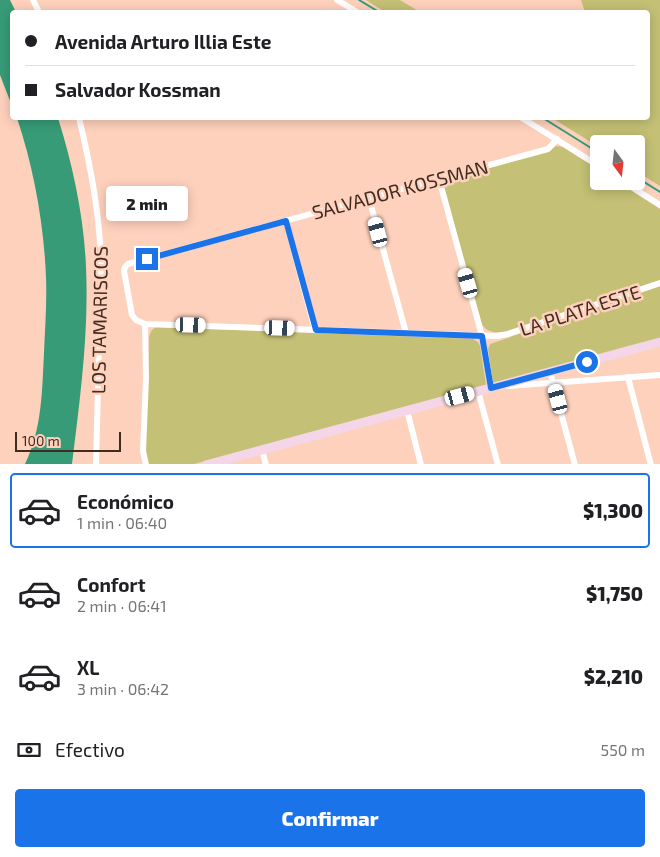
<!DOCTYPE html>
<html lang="es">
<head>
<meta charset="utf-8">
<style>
	:root { --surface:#fff; --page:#f6f6f6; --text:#202124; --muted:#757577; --line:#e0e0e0; --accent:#1a73e8 }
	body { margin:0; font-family:"Exo 2",sans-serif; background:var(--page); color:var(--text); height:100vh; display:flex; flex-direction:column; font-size:19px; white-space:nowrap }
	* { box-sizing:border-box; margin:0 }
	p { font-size:16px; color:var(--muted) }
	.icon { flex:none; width:28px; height:28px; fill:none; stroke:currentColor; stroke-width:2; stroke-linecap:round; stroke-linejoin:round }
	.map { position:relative; height:464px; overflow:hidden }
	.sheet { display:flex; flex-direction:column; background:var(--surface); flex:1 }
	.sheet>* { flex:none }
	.banner { position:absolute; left:10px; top:10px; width:640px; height:110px; border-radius:5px; box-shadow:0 2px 12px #0003; display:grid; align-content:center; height:110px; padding:0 15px; background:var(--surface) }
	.needle { width:32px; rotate:165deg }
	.tools { position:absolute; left:590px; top:135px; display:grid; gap:10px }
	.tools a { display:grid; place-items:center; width:55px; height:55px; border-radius:5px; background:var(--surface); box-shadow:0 2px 12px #0003; font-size:25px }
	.scale { position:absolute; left:15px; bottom:12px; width:106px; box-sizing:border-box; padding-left:5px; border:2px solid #402b21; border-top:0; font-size:14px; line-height:18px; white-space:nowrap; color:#402b21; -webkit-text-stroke:4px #fed1bc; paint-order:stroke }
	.end { position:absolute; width:22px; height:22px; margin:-11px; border:6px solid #1a73e8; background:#fff; box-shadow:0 0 0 2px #fff }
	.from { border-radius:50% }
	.bubble { position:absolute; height:35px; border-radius:5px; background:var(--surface); box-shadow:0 2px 12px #0003; font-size:16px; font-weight:800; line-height:35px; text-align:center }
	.car { position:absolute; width:15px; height:30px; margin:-15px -8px; border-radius:6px; box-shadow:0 0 4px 1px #0007; background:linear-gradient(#fff 24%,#345 0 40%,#fff 0 76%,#345 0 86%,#fff 0) }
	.banner b { display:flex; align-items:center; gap:18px; height:48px; font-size:19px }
	.banner b+b { border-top:1px solid var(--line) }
	.banner i { width:12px; height:12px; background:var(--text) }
	ul { padding:9px 0 0; list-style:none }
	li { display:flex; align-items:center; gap:15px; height:75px; margin:0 10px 8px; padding:0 5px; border:2px solid transparent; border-radius:5px }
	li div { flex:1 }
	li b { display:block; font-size:19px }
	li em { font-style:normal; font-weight:800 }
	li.on { border-color:var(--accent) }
	li>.icon { width:45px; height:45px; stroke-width:1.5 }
	.pay { display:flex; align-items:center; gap:12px; height:55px; padding:0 15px; font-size:19px }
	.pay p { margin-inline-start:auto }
	.button { display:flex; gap:10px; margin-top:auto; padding:10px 15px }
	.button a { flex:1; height:58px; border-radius:5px; background:var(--accent); color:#fff; font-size:20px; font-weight:800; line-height:58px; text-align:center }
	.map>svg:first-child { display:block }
	.green { fill:#c4c075 }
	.water { fill:#379b77 }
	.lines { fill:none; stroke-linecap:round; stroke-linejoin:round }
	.stream { stroke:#379b77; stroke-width:2 }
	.street { stroke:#fff; stroke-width:6 }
	.secondary { stroke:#f5d6e8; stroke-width:9 }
	.route { stroke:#1a73e8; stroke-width:6 }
	.labels { text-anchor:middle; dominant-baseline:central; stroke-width:5; stroke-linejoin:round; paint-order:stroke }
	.street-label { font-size:19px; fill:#402b21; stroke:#fed1bc }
</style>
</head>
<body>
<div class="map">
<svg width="660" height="465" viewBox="0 0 660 465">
	<rect width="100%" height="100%" fill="#fed1bc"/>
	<g class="green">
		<path d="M 366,0 L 400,0 L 420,12 L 385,12 Z"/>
		<path d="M 581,0 L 660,0 L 660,186 L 636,171 L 636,144 L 599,144 L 599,147 L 552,118 L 648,118 L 648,12 L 585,12 Z"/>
		<path d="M 556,146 L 563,147 L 599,170 L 599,181 L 617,181 L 660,209 L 660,280 L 504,332 C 495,333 486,332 482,324 L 442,181 L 551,150 Z"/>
		<path d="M 660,286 L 660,339 L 493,384 L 488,349 L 490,344 Z"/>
		<path d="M 157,327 L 473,339 L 478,342 L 480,346 L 486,385 L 194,464 L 148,465 L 145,450 L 149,338 C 150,333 152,328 157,327 Z"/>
	</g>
	<g class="water">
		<path d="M 0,0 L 10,0 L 16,12 L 12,12 L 12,106 L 0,75 Z"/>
		<path d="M 17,118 L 58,118 C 73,166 84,217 86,267 C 89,333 80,399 72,464 L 25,464 C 42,429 42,392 44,353 C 45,328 47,303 46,278 C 44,224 34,169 17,118 Z"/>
	</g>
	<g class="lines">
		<g class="stream">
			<path d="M 359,0 L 379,12"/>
			<path d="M 543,118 L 599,153"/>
			<path d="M 636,177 L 660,192"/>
		</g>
		<g class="street">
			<path d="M 33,0 L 39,12"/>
			<path d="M 337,0 L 357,12"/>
			<path d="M 79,118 C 91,167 101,218 101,270 L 96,465"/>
			<path d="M 522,118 L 599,166"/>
			<path d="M 557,139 L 548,149 L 128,264 L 125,267 L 124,271 L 132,315 L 136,320 L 145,324 L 497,336 L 508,334 L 660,283"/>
			<path d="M 439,179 L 482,336 L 491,388 L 494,387"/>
			<path d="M 622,181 L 660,205"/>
			<path d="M 369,198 L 406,333"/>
			<path d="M 286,221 L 315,330"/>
			<path d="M 145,324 L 146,378 L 143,451 L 146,465"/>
			<path d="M 550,372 L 575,465"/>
			<path d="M 628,377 L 651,465"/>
			<path d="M 507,386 L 660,375"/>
			<path d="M 478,391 L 498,465"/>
			<path d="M 407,410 L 421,465"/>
			<path d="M 262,450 L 266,465"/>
		</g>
		<path class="secondary" d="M 206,465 L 660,342"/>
	</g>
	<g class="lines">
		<path class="route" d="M 147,259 L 286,221 L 316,330 L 482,336 L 491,388 L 587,362"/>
	</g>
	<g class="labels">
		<g class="street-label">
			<text transform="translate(400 189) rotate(-15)">SALVADOR KOSSMAN</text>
			<text transform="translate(580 310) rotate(-18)">LA PLATA ESTE</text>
			<text transform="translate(99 320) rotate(-89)">LOS TAMARISCOS</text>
		</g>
	</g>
</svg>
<div class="tools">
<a><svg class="needle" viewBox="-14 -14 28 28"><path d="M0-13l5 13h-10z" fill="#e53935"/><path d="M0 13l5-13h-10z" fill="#757577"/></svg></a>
</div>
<div class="scale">100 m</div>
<i class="end from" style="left:587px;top:362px"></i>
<i class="end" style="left:147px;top:259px"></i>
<div class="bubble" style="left:106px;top:186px;width:82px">2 min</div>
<i class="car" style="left:378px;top:232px;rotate:345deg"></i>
<i class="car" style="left:468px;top:283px;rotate:344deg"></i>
<i class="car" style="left:191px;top:325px;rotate:92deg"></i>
<i class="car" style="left:280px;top:328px;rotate:92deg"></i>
<i class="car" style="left:460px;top:396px;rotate:75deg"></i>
<i class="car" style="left:558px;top:399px;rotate:345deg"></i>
<div class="banner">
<b><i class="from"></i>Avenida Arturo Illia Este</b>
<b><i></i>Salvador Kossman</b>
</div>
</div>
<section class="sheet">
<ul>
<li class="on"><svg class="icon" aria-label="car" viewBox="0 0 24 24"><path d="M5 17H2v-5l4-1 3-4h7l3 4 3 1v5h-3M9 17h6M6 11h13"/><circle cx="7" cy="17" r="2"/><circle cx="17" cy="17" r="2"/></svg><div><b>Económico</b><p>1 min · 06:40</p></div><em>$1,300</em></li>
<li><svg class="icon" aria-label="car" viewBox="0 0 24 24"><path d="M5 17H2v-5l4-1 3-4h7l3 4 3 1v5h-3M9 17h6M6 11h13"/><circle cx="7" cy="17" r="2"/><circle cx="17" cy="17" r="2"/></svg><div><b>Confort</b><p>2 min · 06:41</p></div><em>$1,750</em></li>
<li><svg class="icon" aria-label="car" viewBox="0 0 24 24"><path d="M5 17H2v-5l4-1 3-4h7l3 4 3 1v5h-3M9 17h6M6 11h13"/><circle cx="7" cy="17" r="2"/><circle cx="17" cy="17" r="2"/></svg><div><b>XL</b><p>3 min · 06:42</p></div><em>$2,210</em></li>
</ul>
<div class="pay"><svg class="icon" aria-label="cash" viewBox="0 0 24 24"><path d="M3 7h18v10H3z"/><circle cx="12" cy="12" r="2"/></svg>Efectivo<p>550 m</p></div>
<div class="button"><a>Confirmar</a></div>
</section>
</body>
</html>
